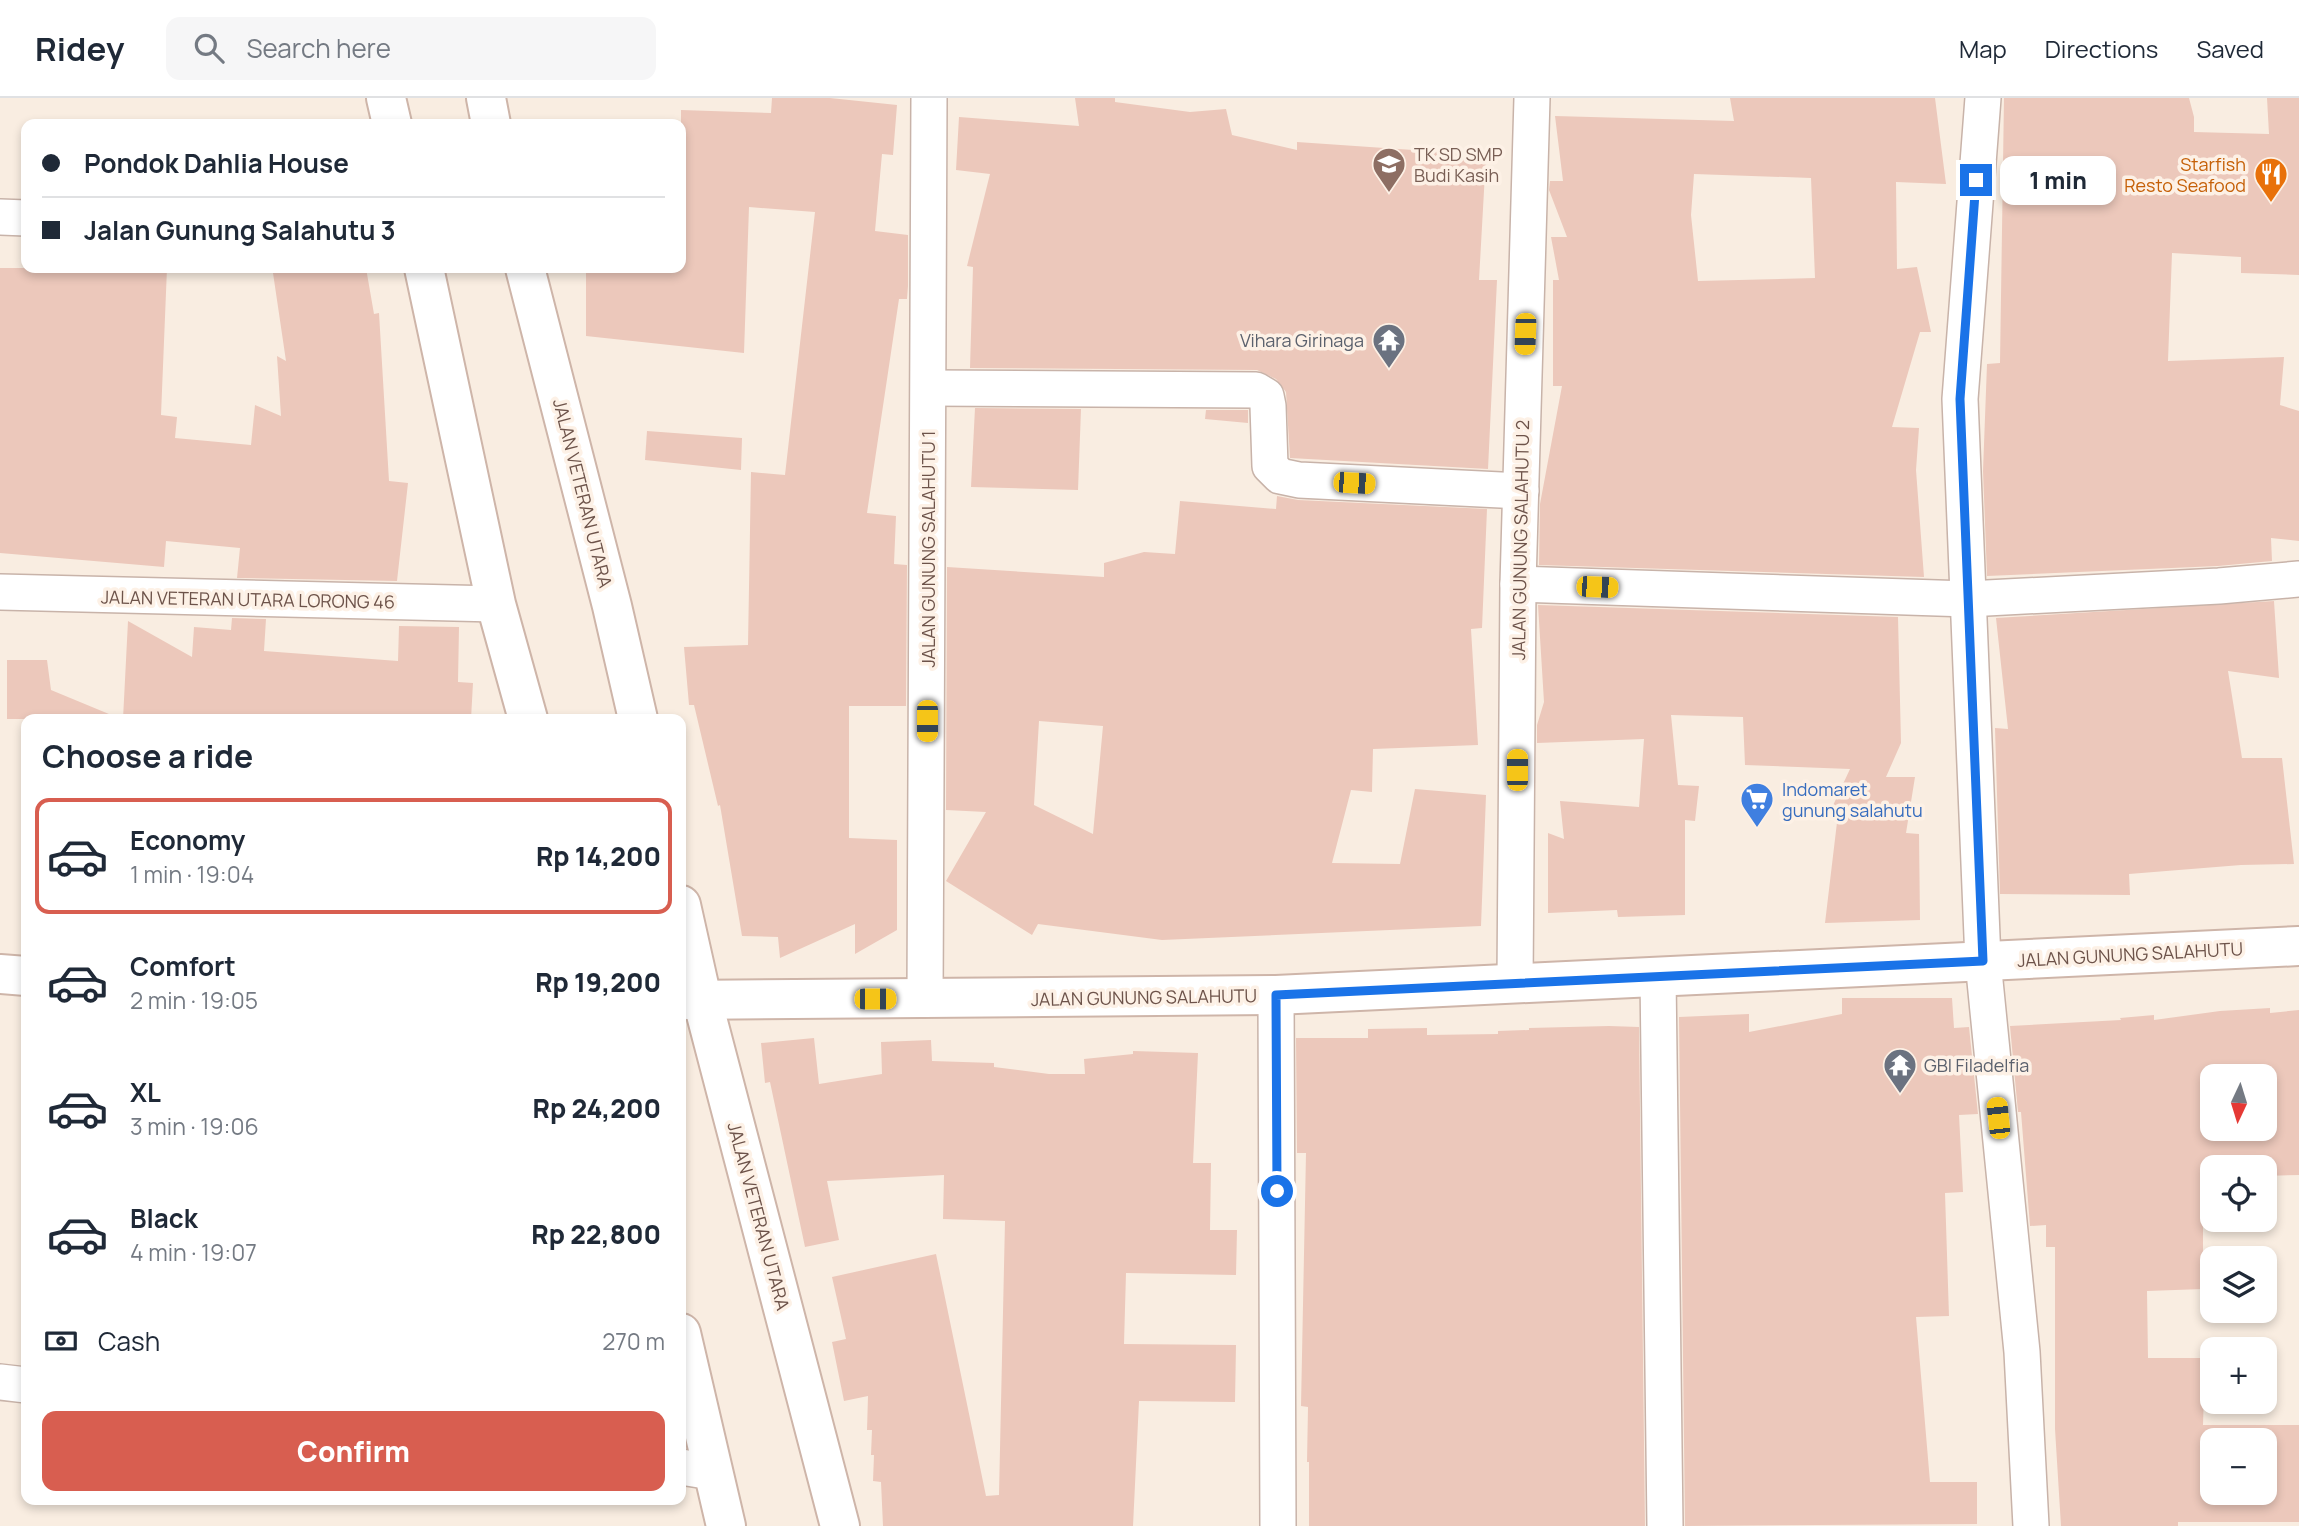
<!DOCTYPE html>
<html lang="en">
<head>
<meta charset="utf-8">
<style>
	:root { --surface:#fff; --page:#f6f6f7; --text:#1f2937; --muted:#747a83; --line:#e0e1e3; --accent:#d85e50 }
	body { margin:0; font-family:Manrope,sans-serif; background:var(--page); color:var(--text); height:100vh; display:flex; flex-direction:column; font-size:26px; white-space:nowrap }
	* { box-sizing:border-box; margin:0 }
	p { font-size:23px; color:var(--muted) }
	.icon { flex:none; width:38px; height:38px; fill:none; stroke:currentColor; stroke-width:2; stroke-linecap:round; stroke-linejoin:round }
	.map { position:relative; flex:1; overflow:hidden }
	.side { position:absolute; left:21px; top:616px; width:665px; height:791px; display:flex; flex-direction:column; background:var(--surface); border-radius:14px; box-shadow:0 4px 10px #0003 }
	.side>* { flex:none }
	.banner { position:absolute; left:21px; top:21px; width:665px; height:154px; border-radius:14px; box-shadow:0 4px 10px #0003; display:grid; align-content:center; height:154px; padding:0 21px; background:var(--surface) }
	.needle { width:46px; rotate:184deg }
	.controls { position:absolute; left:2200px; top:966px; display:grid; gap:14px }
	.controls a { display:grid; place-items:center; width:77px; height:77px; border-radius:14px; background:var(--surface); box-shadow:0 4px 10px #0003; font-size:35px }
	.end { position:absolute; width:32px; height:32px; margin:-16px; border:9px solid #1a73e8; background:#fff; box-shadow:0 0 0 4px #fff }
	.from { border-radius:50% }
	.bubble { position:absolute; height:49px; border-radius:14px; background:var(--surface); box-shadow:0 4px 10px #0003; font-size:23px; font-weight:800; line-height:49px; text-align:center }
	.car { position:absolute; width:21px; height:42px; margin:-21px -10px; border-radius:9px; box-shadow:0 0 5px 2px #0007; background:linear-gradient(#f5c518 24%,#345 0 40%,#f5c518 0 76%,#345 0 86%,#f5c518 0) }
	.banner b { display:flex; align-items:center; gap:24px; height:66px; font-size:26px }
	.banner b+b { border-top:2px solid var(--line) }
	.banner i { width:18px; height:18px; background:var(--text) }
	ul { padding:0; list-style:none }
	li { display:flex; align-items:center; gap:21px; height:116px; margin:0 14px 10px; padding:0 7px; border:4px solid transparent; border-radius:14px }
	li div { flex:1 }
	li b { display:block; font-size:26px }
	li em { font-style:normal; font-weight:800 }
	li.active { border-color:var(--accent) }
	li>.icon { width:63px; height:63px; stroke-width:1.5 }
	h2 { padding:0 21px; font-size:32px; line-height:84px }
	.pay { display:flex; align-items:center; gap:18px; height:77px; padding:0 21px; font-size:26px }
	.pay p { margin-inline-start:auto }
	.primary-button { display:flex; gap:14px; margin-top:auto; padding:14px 21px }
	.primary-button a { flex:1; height:80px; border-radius:14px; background:var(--accent); color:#fff; font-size:28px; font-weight:800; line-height:80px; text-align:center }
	header { display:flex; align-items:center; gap:42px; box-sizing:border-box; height:98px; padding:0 35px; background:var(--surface); border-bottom:2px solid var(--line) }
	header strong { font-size:33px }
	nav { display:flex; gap:38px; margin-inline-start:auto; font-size:24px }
	.search { width:490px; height:63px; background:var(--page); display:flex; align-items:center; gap:18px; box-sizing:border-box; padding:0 24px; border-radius:14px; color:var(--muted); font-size:26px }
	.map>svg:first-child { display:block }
	.building { fill:#ecc8bb; fill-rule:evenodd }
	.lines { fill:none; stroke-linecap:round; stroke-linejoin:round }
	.street-casing { stroke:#c8b3a9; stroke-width:38 }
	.secondary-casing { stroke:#ceb5a9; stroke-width:42 }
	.street { stroke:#fff; stroke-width:35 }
	.secondary { stroke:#fff; stroke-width:38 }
	.route { stroke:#1a73e8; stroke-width:9 }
	.labels { text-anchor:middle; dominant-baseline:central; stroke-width:7; stroke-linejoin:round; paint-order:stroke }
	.education-label { font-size:18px; fill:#785e54; stroke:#fdf1e6; text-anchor:start }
	.food-label { font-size:18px; fill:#c56008; stroke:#fdf1e6; text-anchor:end }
	.worship-label { font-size:18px; fill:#5b616d; stroke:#fdf1e6; text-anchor:end }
	.street-label { font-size:18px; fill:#6d534a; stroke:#fdf1e6 }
	.shop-label { font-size:18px; fill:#366cbe; stroke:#fdf1e6; text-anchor:start }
</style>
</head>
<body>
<header>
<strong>Ridey</strong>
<div class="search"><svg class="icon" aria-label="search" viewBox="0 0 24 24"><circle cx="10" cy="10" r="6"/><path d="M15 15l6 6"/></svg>Search here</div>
<nav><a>Map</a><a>Directions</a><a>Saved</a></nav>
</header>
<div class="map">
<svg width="2299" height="1428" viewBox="0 0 2299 1428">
	<rect width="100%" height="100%" fill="#f9ede1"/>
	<g class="building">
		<path d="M 772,0 L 830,0 L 897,7 L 893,57 L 882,56 L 875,133 L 908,137 L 908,188 L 907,201 L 899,201 L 867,415 L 896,418 L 894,466 L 907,467 L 906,608 L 849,608 L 849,740 L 897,742 L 897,832 L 855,856 L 855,826 L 780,860 L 778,839 L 742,838 L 720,707 L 718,708 L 694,607 L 689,607 L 684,549 L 748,547 L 751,374 L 785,377 L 815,114 L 749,109 L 744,255 L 586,238 L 586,170 L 681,170 L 681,12 L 771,15 Z"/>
		<path d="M 1075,0 L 1115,0 L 1115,4 L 1190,14 L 1226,11 L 1232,37 L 1297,52 L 1297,44 L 1486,57 L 1479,182 L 1497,182 L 1488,371 L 1290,360 L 1286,294 L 1276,281 L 1257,272 L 970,270 L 973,169 L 967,168 L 990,76 L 956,72 L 959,19 L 1079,28 Z"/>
		<path d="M 1730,0 L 1935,0 L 1946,86 L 1896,84 L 1897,171 L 1917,169 L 1931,234 L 1920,234 L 1892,329 L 1919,330 L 1916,372 L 1924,479 L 1539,467 L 1540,406 L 1562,288 L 1553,288 L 1553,182 L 1559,182 L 1551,139 L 1567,139 L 1549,92 L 1550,83 L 1563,83 L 1555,18 L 1734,23 ZM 1694,76 L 1811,80 L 1815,180 L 1698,183 L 1691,117 Z"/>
		<path d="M 2004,0 L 2189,0 L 2194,19 L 2194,34 L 2269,36 L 2267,0 L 2299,0 L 2299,177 L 2241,175 L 2241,159 L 2172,155 L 2168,263 L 2284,259 L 2280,307 L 2299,313 L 2299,443 L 2271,440 L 2272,463 L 2218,468 L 1987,478 L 1983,373 L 1987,266 L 2000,265 Z"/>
		<path d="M 0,170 L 167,170 L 161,317 L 177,319 L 175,340 L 251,347 L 255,307 L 281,318 L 277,258 L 286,263 L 273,175 L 308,170 L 366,170 L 374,216 L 379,215 L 389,383 L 408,385 L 397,483 L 237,480 L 240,450 L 166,443 L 164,469 L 0,455 Z"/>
		<path d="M 975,310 L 1081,311 L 1078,392 L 971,389 Z"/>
		<path d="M 1206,312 L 1248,312 L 1248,325 L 1205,321 Z"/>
		<path d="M 647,333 L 742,340 L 741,372 L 645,362 Z"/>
		<path d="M 1277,398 L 1298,402 L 1487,411 L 1482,530 L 1471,531 L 1478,647 L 1373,651 L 1372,694 L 1351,692 L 1332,765 L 1400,766 L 1415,691 L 1486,697 L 1481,828 L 1162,842 L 1038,826 L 1032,837 L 946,783 L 986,714 L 946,712 L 947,469 L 1104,479 L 1104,465 L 1144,454 L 1175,456 L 1180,403 L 1276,411 ZM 1039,623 L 1103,628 L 1093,736 L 1034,707 Z"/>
		<path d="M 2274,503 L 2279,580 L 2228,573 L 2242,660 L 2282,660 L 2294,766 L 2241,767 L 2129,776 L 2130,797 L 2000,796 L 1995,630 L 2008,631 L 1996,520 Z"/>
		<path d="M 1538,507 L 1898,519 L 1901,645 L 1886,679 L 1915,679 L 1906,735 L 1919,736 L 1920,822 L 1825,825 L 1838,716 L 1829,716 L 1850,671 L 1745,667 L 1743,619 L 1671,617 L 1678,687 L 1699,688 L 1695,723 L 1685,722 L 1685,817 L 1618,819 L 1617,812 L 1548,815 L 1548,735 L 1564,741 L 1560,703 L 1639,709 L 1644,641 L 1537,645 L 1537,627 L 1544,604 Z"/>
		<path d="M 232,520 L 266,521 L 264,553 L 398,563 L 399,528 L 459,529 L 458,584 L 473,585 L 471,621 L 123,621 L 128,523 L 192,559 L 194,529 L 231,532 Z"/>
		<path d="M 7,562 L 47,562 L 51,592 L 121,621 L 7,621 Z"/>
		<path d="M 1842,900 L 1952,900 L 1954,930 L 1969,929 L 1978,1016 L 1959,1017 L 1963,1094 L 1945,1095 L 1949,1218 L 1916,1219 L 1930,1384 L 1977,1384 L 1977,1426 L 1685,1428 L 1679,919 L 1749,916 L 1749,934 L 1842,916 Z"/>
		<path d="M 2270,910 L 2270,915 L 2299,912 L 2299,1077 L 2264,1078 L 2264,1069 L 2212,1069 L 2212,1080 L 2203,1081 L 2203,1191 L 2147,1193 L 2148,1260 L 2205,1260 L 2203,1327 L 2299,1327 L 2299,1424 L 2178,1424 L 2178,1428 L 2061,1428 L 2055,1331 L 2055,1149 L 2046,1149 L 2046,1127 L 2030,1128 L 2021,1014 L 2018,1014 L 2010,928 L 2121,922 L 2120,920 L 2154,917 L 2154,922 L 2220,913 ZM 2212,978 L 2264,978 L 2264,1031 L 2212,1031 ZM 2212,1342 L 2264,1342 L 2264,1395 L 2212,1395 Z"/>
		<path d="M 1609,928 L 1639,929 L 1645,1428 L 1309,1428 L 1309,1364 L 1307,1364 L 1308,1309 L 1301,1308 L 1306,1055 L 1297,1055 L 1296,940 L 1368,940 L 1368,931 L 1427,930 L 1427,937 L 1498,936 L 1498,933 L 1529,932 L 1529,930 Z"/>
		<path d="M 814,940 L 819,986 L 882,976 L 881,944 L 931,942 L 932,963 L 994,965 L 994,969 L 1049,976 L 1085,976 L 1084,961 L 1133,956 L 1133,953 L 1198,955 L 1193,1065 L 1211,1065 L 1210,1132 L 1237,1132 L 1236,1177 L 1126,1175 L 1124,1246 L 1236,1247 L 1235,1304 L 1139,1303 L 1133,1428 L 883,1428 L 881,1384 L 873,1383 L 874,1357 L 871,1357 L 872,1332 L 867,1332 L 868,1298 L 844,1303 L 832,1244 L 846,1241 L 832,1179 L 936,1156 L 986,1398 L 999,1397 L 1005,1123 L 943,1121 L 944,1077 L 827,1083 L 839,1142 L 805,1149 L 770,984 L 765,985 L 761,945 Z"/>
	</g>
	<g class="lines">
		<defs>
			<g id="street">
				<path d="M 1983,0 L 1960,301 L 1983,863 L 2022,1254 L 2031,1428"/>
				<path d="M 0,119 L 26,120"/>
				<path d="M 929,290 L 1256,292 L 1266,298 L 1268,308 L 1270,368 L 1280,378 L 1299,382 L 1521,393"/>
				<path d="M 1518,486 L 1968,501 L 2219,488 L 2299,481"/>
				<path d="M 0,494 L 496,506"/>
				<path d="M 1658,878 L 1665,1428"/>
				<path d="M 1515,885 L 1518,486 L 1532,0"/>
				<path d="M 1276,897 L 1278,1428"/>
				<path d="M 925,901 L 929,0"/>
				<path d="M 0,1284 L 26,1287"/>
				<path d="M 681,1369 L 712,1374"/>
			</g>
			<g id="secondary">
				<path d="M 386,0 L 392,26"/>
				<path d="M 486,0 L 491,26"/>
				<path d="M 424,170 L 496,506 L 528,621"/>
				<path d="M 525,170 L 612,508 L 638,621"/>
				<path d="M 681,807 L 702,901 L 840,1428"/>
				<path d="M 0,876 L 26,878"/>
				<path d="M 681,902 L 1276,897 L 2299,848"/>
				<path d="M 681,1235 L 726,1428"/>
			</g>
		</defs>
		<use href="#street" class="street-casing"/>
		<use href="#secondary" class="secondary-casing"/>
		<use href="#street" class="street"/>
		<use href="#secondary" class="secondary"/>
	</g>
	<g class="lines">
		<path class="route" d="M 1277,1093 L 1276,897 L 1983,863 L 1960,301 L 1976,82"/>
	</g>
	<defs>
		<symbol id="school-pin" viewBox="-11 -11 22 30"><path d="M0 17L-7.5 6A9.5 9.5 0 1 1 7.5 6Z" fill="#8d6e63" stroke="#fdf1e6"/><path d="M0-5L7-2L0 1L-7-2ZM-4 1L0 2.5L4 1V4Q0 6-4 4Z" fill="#fff"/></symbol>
		<symbol id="restaurant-pin" viewBox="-11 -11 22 30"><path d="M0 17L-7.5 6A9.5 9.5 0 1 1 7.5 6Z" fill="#e8710a" stroke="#fdf1e6"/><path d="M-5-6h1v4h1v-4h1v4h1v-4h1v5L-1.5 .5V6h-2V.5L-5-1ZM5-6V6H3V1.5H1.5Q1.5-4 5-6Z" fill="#fff"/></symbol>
		<symbol id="temple-pin" viewBox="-11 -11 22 30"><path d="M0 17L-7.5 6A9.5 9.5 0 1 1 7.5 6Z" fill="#6b7280" stroke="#fdf1e6"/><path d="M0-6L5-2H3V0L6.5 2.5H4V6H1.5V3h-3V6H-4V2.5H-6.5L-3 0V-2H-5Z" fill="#fff"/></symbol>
		<symbol id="supermarket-pin" viewBox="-11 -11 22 30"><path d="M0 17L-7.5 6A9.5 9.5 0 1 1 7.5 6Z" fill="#3f7fe0" stroke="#fdf1e6"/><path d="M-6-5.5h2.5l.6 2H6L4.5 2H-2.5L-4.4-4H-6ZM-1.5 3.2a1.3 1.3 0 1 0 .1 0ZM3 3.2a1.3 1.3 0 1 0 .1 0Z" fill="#fff"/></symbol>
	</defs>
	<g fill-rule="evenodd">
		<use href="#school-pin" x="1370" y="47" width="38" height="52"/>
		<use href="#restaurant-pin" x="2252" y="57" width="38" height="52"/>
		<use href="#temple-pin" x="1370" y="223" width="38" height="52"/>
		<use href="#supermarket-pin" x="1738" y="682" width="38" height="52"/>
		<use href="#temple-pin" x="1881" y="948" width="38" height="52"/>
	</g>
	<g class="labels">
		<g class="education-label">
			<text x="1414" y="56">TK SD SMP<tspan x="1414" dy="21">Budi Kasih</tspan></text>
		</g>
		<g class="food-label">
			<text x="2246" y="66">Starfish<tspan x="2246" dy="21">Resto Seafood</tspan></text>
		</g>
		<g class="worship-label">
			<text x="1364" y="242">Vihara Girinaga</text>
			<text x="1924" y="967" text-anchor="start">GBI Filadelfia</text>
		</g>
		<g class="street-label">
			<text transform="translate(583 395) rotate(76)">JALAN VETERAN UTARA</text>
			<text transform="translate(1520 442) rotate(-89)">JALAN GUNUNG SALAHUTU 2</text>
			<text transform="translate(928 451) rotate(-90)">JALAN GUNUNG SALAHUTU 1</text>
			<text transform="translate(248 501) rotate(1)">JALAN VETERAN UTARA LORONG 46</text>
			<text transform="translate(2130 856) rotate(-3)">JALAN GUNUNG SALAHUTU</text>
			<text transform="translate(1144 899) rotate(-1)">JALAN GUNUNG SALAHUTU</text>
			<text transform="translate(759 1118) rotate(75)">JALAN VETERAN UTARA</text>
		</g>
		<g class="shop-label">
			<text x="1782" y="691">Indomaret<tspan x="1782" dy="21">gunung salahutu</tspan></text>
		</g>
	</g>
</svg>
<div class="controls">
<a><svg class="needle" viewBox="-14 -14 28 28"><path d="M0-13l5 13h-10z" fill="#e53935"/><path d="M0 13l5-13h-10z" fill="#747a83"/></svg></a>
<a><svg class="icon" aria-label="locate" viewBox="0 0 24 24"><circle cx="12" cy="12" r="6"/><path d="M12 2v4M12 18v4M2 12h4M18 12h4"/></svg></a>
<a><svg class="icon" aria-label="layers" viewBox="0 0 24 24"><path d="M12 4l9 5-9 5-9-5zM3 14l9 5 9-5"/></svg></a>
<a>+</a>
<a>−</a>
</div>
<i class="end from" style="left:1277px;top:1093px"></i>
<i class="end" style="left:1976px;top:82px"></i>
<div class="bubble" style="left:2000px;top:58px;width:116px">1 min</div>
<i class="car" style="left:1525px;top:236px;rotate:182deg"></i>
<i class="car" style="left:1354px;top:385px;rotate:93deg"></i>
<i class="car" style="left:1597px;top:489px;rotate:92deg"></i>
<i class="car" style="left:927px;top:623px;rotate:180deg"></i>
<i class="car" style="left:1517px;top:672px;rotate:0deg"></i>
<i class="car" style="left:875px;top:901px;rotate:90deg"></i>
<i class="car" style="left:1998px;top:1020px;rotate:354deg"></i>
<div class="banner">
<b><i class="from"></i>Pondok Dahlia House</b>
<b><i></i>Jalan Gunung Salahutu 3</b>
</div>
<section class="side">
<h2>Choose a ride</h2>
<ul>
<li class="active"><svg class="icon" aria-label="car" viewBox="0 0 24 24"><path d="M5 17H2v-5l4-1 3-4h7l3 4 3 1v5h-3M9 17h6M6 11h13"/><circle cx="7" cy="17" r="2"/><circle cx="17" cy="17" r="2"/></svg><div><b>Economy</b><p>1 min · 19:04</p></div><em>Rp 14,200</em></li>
<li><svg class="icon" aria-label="car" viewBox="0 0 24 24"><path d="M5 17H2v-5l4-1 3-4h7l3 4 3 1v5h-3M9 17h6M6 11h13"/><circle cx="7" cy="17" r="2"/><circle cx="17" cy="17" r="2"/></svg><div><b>Comfort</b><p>2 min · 19:05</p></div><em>Rp 19,200</em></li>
<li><svg class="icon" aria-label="car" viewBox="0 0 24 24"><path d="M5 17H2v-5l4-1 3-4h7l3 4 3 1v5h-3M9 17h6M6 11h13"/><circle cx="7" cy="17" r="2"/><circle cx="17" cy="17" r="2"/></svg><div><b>XL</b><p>3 min · 19:06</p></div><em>Rp 24,200</em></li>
<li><svg class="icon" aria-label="car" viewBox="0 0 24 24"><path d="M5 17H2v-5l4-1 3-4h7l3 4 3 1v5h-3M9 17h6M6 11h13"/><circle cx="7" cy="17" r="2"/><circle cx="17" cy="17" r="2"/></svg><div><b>Black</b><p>4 min · 19:07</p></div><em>Rp 22,800</em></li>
</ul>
<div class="pay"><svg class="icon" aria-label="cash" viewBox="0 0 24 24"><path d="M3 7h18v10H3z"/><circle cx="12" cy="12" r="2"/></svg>Cash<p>270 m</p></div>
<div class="primary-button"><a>Confirm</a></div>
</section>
</div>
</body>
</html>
